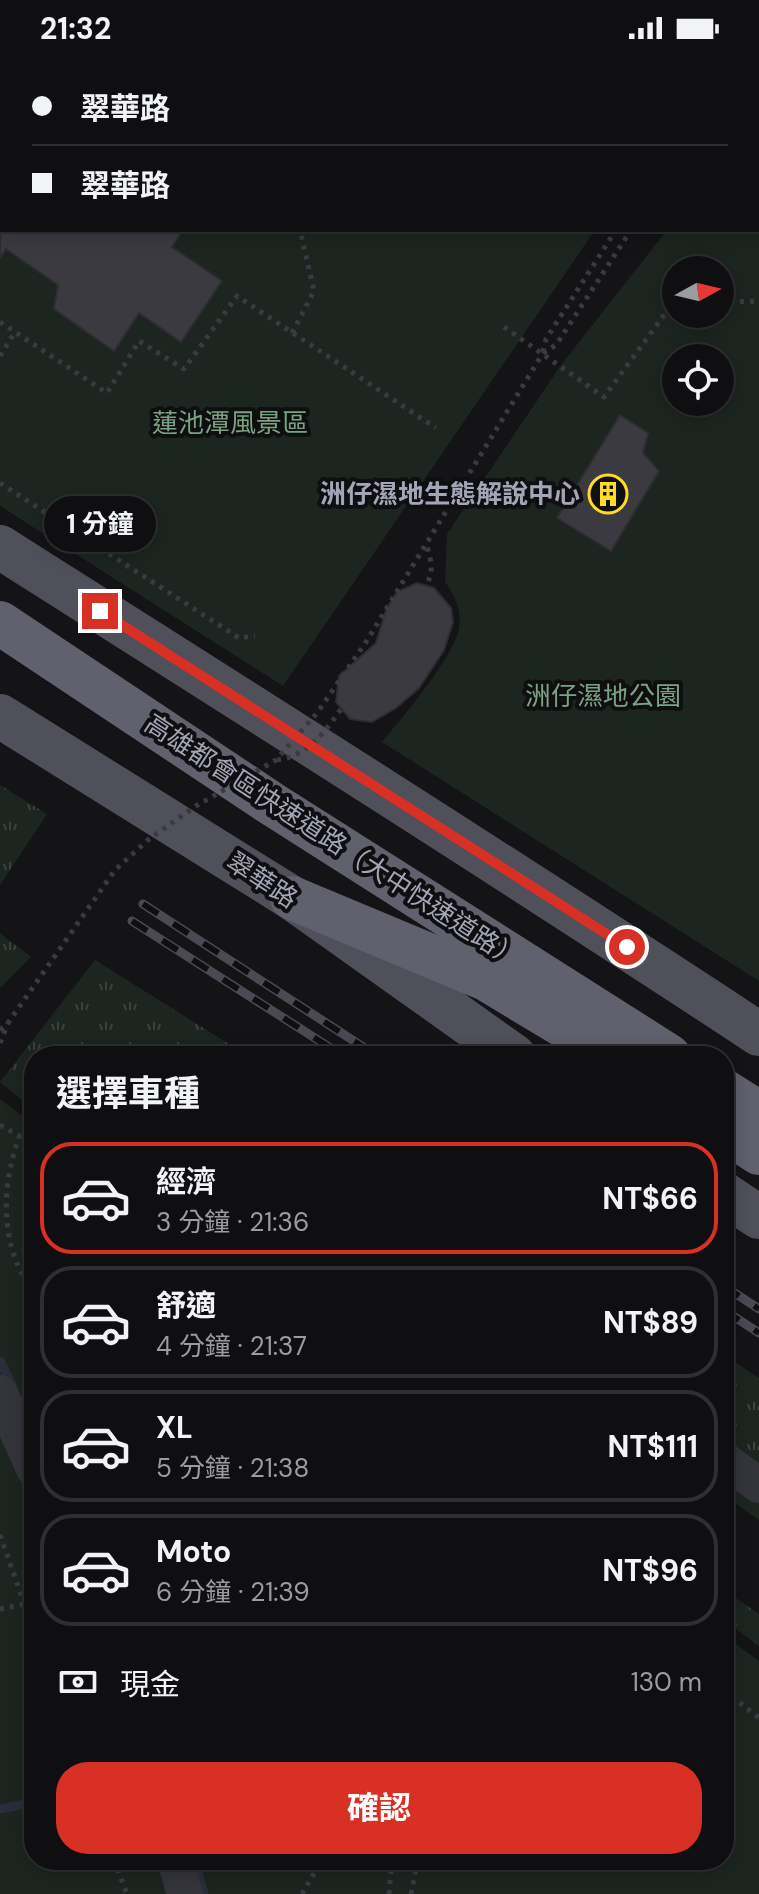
<!DOCTYPE html>
<html lang="zh-TW">
<head>
<meta charset="utf-8">
<style>
	:root { --surface:#0f0e10; --page:#181719; --text:#f1f3f6; --muted:#9b9c9f; --line:#2f2e30; --accent:#d93025 }
	body { margin:0; font-family:"DM Sans","Noto Sans TC",sans-serif; background:var(--page); color:var(--text); height:100vh; display:flex; flex-direction:column; font-size:30px; white-space:nowrap }
	* { box-sizing:border-box; margin:0 }
	p { font-size:26px; color:var(--muted) }
	.icon { flex:none; width:44px; height:44px; fill:none; stroke:currentColor; stroke-width:2; stroke-linecap:round; stroke-linejoin:round }
	.map { position:relative; flex:1; overflow:hidden }
	.details { position:absolute; left:24px; top:990px; width:710px; height:824px; display:flex; flex-direction:column; background:var(--surface); border-radius:32px; box-shadow:0 4px 20px #0003,0 0 0 2px var(--line) }
	.details>* { flex:none }
	.banner { position:absolute; left:0px; top:0px; width:760px; height:176px; box-shadow:0 4px 20px #0003,0 0 0 2px var(--line); display:grid; align-content:center; height:176px; padding:0 32px; background:var(--surface) }
	.needle { width:52px; rotate:82deg }
	.tools { position:absolute; left:662px; top:200px; display:grid; gap:16px }
	.tools a { display:grid; place-items:center; width:72px; height:72px; border-radius:50%; background:var(--surface); box-shadow:0 4px 20px #0003,0 0 0 2px var(--line); font-size:40px }
	.end { position:absolute; width:36px; height:36px; margin:-18px; border:10px solid #d93025; background:#fff; box-shadow:0 0 0 4px #fff }
	.from { border-radius:50% }
	.bubble { position:absolute; height:56px; border-radius:28px; background:var(--surface); box-shadow:0 4px 20px #0003,0 0 0 2px var(--line); font-size:26px; font-weight:700; line-height:56px; text-align:center }
	.banner b { display:flex; align-items:center; gap:28px; height:76px; font-size:30px }
	.banner b+b { border-top:2px solid var(--line) }
	.banner i { width:20px; height:20px; background:var(--text) }
	ul { padding:0; list-style:none }
	li { display:flex; align-items:center; gap:24px; height:112px; margin:0 16px 12px; padding:0 16px; border:4px solid var(--line); border-radius:32px }
	li div { flex:1 }
	li b { display:block; font-size:30px }
	li em { font-style:normal; font-weight:700 }
	li.selected { border-color:var(--accent) }
	li>.icon { width:72px; height:72px; stroke-width:1.5 }
	h2 { padding:0 32px; font-size:36px; line-height:96px }
	.pay { display:flex; align-items:center; gap:20px; height:88px; padding:0 32px; font-size:30px }
	.pay p { margin-inline-start:auto }
	.action { display:flex; gap:16px; margin-top:auto; padding:16px 32px }
	.action a { flex:1; height:92px; border-radius:32px; background:var(--accent); color:#fff; font-size:32px; font-weight:700; line-height:92px; text-align:center }
	.status { display:flex; justify-content:space-between; align-items:center; height:56px; padding:0 40px; background:var(--surface); direction:ltr }
	.status svg { height:22px; fill:currentColor }
	.map>svg:first-child { display:block }
	.grass { fill:url(#grass-tufts) }
	.green { fill:#1d2520; fill-rule:evenodd }
	.lines { fill:none; stroke-linecap:round; stroke-linejoin:round }
	.stream { stroke:#292f3a; stroke-width:9 }
	.building { fill:#3b3a40; stroke:#2e2d31; stroke-width:2 }
	.path { stroke:#3a3b42; stroke-width:5; stroke-dasharray:4 6; stroke-linecap:butt }
	.minor { stroke:#34343b; stroke-width:36 }
	.major { stroke:#50505a; stroke-width:44 }
	.highway { stroke:#60616c; stroke-width:44 }
	.rail-casing { stroke:#494a52; stroke-width:9 }
	.rail { stroke:#0f0e10; stroke-width:6; stroke-dasharray:18; stroke-linecap:butt }
	.path-bridge { stroke:#3a3b42; stroke-width:5; stroke-dasharray:4 6; stroke-linecap:butt }
	.route { stroke:#d93025; stroke-width:10 }
	.labels { text-anchor:middle; dominant-baseline:central; stroke-width:8; stroke-linejoin:round; paint-order:stroke }
	.park-label { font-size:26px; fill:#7aa384; stroke:#0f0e10 }
	.poi-label { font-size:26px; font-weight:bold; fill:#a4a6b7; stroke:#0f0e10; text-anchor:end }
	.street-label { font-size:26px; fill:#a4a6b7; stroke:#0f0e10 }
</style>
</head>
<body>
<div class="status"><b>21:32</b><svg viewBox="0 0 49 12"><path d="M0 12V9h3v3zM5 12V6h3v6zM10 12V3h3v9zM15 12V0h3v12zM26 1h20v11H26zM47 4h2v5h-2z"/></svg></div>
<div class="map">
<svg width="759" height="1838" viewBox="0 0 759 1838">
	<defs>
		<pattern id="grass-tufts" width="24" height="20" patternUnits="userSpaceOnUse" patternTransform="scale(2)"><rect width="24" height="20" fill="#1d2520"/><path d="M3 7l-1-3M5 7V3M7 7l1-3M15 17l-1-3M17 17v-4M19 17l1-3" fill="none" stroke="#3b423e"/></pattern>
	</defs>
	<rect width="100%" height="100%" fill="#141315"/>
	<g class="grass">
		<path d="M 0,729 L 47,758 L 0,829 Z"/>
		<path d="M 0,877 L 31,901 L 0,932 Z"/>
		<path d="M 95,904 L 248,1000 L 34,1000 L 34,1054 L 0,1026 Z"/>
		<path d="M 724,1299 L 759,1322 L 759,1464 L 724,1439 Z"/>
		<path d="M 724,1534 L 759,1558 L 759,1590 L 724,1564 Z"/>
	</g>
	<g class="green">
		<path d="M 0,0 L 759,0 L 759,75 L 758,2 L 2,2 L 2,174 L 595,174 L 283,630 L 0,450 Z"/>
		<path d="M 759,125 L 759,925 L 382,686 C 401,663 455,600 459,572 C 462,555 455,539 445,526 L 447,478 L 561,309 L 667,174 L 758,174 ZM 676,214 L 720,214 L 720,258 L 676,258 ZM 676,302 L 720,302 L 720,346 L 676,346 Z"/>
		<path d="M 0,1043 L 34,1068 L 34,1395 L 0,1323 Z"/>
		<path d="M 0,1354 L 34,1438 L 34,1804 L 167,1804 L 176,1838 L 0,1838 Z"/>
		<path d="M 724,1579 L 759,1605 L 759,1838 L 192,1838 L 183,1804 L 724,1804 Z"/>
	</g>
	<g class="lines">
		<g class="stream">
			<path d="M 0,1305 L 12,1329"/>
			<path d="M 0,1753 L 34,1746"/>
			<path d="M 194,1804 L 204,1838"/>
		</g>
	</g>
	<g class="building">
		<path d="M 2,44 L 2,174 L 183,174 L 172,191 L 222,225 L 181,286 L 139,257 L 114,295 L 54,253 L 58,229 L 6,193 L 0,202 Z"/>
		<path d="M 620,359 L 648,377 L 643,397 L 659,415 L 611,495 L 557,462 Z"/>
		<path d="M 417,527 L 434,532 L 451,552 L 453,566 L 444,594 L 419,632 L 396,652 L 372,666 L 350,663 L 336,646 L 339,620 L 376,587 L 386,554 L 397,536 Z"/>
	</g>
	<g class="lines">
		<g class="path">
			<path d="M 164,0 L 167,2"/>
			<path d="M 632,0 L 636,2"/>
			<path d="M 206,2 L 207,0"/>
			<path d="M 720,246 L 759,245"/>
			<path d="M 0,266 L 107,337 L 139,285 L 184,313 L 237,240 L 436,372"/>
			<path d="M 504,271 L 604,341 L 667,255 L 676,253"/>
			<path d="M 292,277 L 314,235 L 300,174"/>
			<path d="M 543,296 L 546,283 L 616,174"/>
			<path d="M 543,297 L 556,289 L 631,174"/>
			<path d="M 0,300 L 15,276"/>
			<path d="M 0,427 L 239,582 L 255,580"/>
			<path d="M 0,987 L 8,967"/>
			<path d="M 0,1069 L 34,1088"/>
			<path d="M 20,1079 C 0,1131 0,1194 34,1236"/>
			<path d="M 0,1479 L 34,1575"/>
			<path d="M 0,1553 L 34,1546"/>
			<path d="M 724,1634 L 759,1662"/>
			<path d="M 114,1804 L 127,1838"/>
			<path d="M 302,1838 L 320,1807 L 325,1804"/>
			<path d="M 389,1838 L 392,1804"/>
			<path d="M 411,1838 L 418,1804"/>
		</g>
		<g class="minor">
			<path d="M 493,0 L 499,2"/>
			<path d="M 758,90 L 759,90"/>
			<path d="M 0,1337 L 34,1413"/>
			<path d="M 724,1404 L 759,1429"/>
			<path d="M 175,1804 L 185,1838"/>
		</g>
		<g class="major">
			<path d="M 0,491 C 254,652 508,813 759,978"/>
			<path d="M 0,660 L 292,842 L 514,1000"/>
			<path d="M 724,1138 L 759,1161"/>
		</g>
		<g class="highway">
			<path d="M 0,567 L 272,748 L 669,1000"/>
			<path d="M 292,842 L 486,923 L 604,994"/>
			<path d="M 724,1035 L 759,1057"/>
			<path d="M 724,1074 L 759,1097"/>
		</g>
		<defs>
			<g id="rail">
				<path d="M 143,848 L 377,1000"/>
				<path d="M 132,865 L 343,1000"/>
				<path d="M 724,1230 L 759,1253"/>
				<path d="M 724,1254 L 759,1277"/>
			</g>
		</defs>
		<use href="#rail" class="rail-casing"/>
		<use href="#rail" class="rail"/>
		<g class="path-bridge">
			<path d="M 277,704 C 320,699 339,650 365,621 C 390,592 416,561 429,523 C 434,512 429,498 426,487"/>
			<path d="M 0,974 L 8,967 L 115,814 L 149,783 L 196,750 L 276,704 L 317,657 L 366,586 L 543,297"/>
		</g>
	</g>
	<g class="lines">
		<path class="route" d="M 100,555 L 627,891"/>
	</g>
	<defs>
		<symbol id="building-ring" viewBox="-11 -11 22 22"><circle r="9.5" fill="#0f0e10" stroke="#fddc24" stroke-width="1.5"/><path d="M-4-6H4V6H1V3H-1V6H-4ZM-2.5-4.3h1.7v1.8h-1.7ZM.8-4.3h1.7v1.8H.8ZM-2.5-1h1.7V.8h-1.7ZM.8-1h1.7V.8H.8Z" fill="#fddc24"/></symbol>
	</defs>
	<g fill-rule="evenodd">
		<use href="#building-ring" x="586" y="416" width="44" height="44"/>
	</g>
	<g class="labels">
		<g class="park-label">
			<text x="230" y="367">蓮池潭風景區</text>
			<text x="603" y="640">洲仔濕地公園</text>
		</g>
		<g class="poi-label">
			<text x="580" y="438">洲仔濕地生態解說中心</text>
		</g>
		<g class="street-label">
			<text transform="translate(333 785) rotate(33)">高雄都會區快速道路（大中快速道路）</text>
			<text transform="translate(262 824) rotate(33)">翠華路</text>
		</g>
	</g>
</svg>
<div class="tools">
<a><svg class="needle" viewBox="-14 -14 28 28"><path d="M0-13l5 13h-10z" fill="#e53935"/><path d="M0 13l5-13h-10z" fill="#9b9c9f"/></svg></a>
<a><svg class="icon" aria-label="locate" viewBox="0 0 24 24"><circle cx="12" cy="12" r="6"/><path d="M12 2v4M12 18v4M2 12h4M18 12h4"/></svg></a>
</div>
<i class="end from" style="left:627px;top:891px"></i>
<i class="end" style="left:100px;top:555px"></i>
<div class="bubble" style="left:44px;top:440px;width:112px">1 分鐘</div>
<div class="banner">
<b><i class="from"></i>翠華路</b>
<b><i></i>翠華路</b>
</div>
<section class="details">
<h2>選擇車種</h2>
<ul>
<li class="selected"><svg class="icon" aria-label="car" viewBox="0 0 24 24"><path d="M5 17H2v-5l4-1 3-4h7l3 4 3 1v5h-3M9 17h6M6 11h13"/><circle cx="7" cy="17" r="2"/><circle cx="17" cy="17" r="2"/></svg><div><b>經濟</b><p>3 分鐘 · 21:36</p></div><em>NT$66</em></li>
<li><svg class="icon" aria-label="car" viewBox="0 0 24 24"><path d="M5 17H2v-5l4-1 3-4h7l3 4 3 1v5h-3M9 17h6M6 11h13"/><circle cx="7" cy="17" r="2"/><circle cx="17" cy="17" r="2"/></svg><div><b>舒適</b><p>4 分鐘 · 21:37</p></div><em>NT$89</em></li>
<li><svg class="icon" aria-label="car" viewBox="0 0 24 24"><path d="M5 17H2v-5l4-1 3-4h7l3 4 3 1v5h-3M9 17h6M6 11h13"/><circle cx="7" cy="17" r="2"/><circle cx="17" cy="17" r="2"/></svg><div><b>XL</b><p>5 分鐘 · 21:38</p></div><em>NT$111</em></li>
<li><svg class="icon" aria-label="car" viewBox="0 0 24 24"><path d="M5 17H2v-5l4-1 3-4h7l3 4 3 1v5h-3M9 17h6M6 11h13"/><circle cx="7" cy="17" r="2"/><circle cx="17" cy="17" r="2"/></svg><div><b>Moto</b><p>6 分鐘 · 21:39</p></div><em>NT$96</em></li>
</ul>
<div class="pay"><svg class="icon" aria-label="cash" viewBox="0 0 24 24"><path d="M3 7h18v10H3z"/><circle cx="12" cy="12" r="2"/></svg>現金<p>130 m</p></div>
<div class="action"><a>確認</a></div>
</section>
</div>
</body>
</html>
